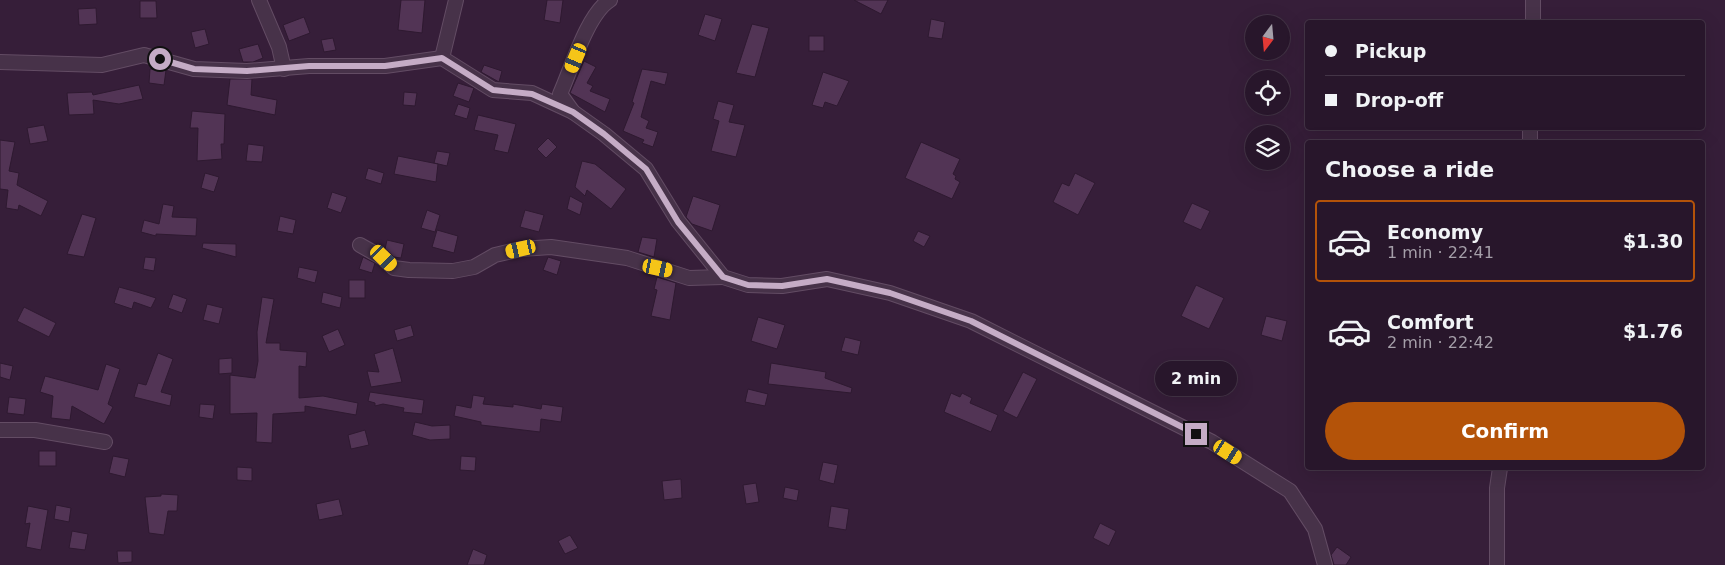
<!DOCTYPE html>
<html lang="en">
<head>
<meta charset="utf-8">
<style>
	:root { --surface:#28162b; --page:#301f33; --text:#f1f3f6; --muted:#a59fa9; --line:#443547; --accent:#b45309 }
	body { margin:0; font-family:"DejaVu Sans",sans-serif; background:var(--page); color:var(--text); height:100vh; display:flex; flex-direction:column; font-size:19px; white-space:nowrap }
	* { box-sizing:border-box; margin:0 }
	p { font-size:16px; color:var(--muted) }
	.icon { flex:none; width:28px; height:28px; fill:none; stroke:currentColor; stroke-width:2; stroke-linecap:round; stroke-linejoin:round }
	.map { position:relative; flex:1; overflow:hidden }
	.details { position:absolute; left:1305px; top:140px; width:400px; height:330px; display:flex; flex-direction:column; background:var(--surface); border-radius:5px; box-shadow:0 5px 20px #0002,0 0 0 1px var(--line) }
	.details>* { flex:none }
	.banner { position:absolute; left:1305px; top:20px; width:400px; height:110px; border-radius:5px; box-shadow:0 5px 20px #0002,0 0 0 1px var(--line); display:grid; align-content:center; height:110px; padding:0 20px; background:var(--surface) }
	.needle { width:32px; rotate:196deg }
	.buttons { position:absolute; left:1245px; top:15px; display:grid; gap:10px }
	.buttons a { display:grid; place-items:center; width:45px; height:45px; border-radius:50%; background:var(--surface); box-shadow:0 5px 20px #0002,0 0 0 1px var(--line); font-size:25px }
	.end { position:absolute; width:22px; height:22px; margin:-11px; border:6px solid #c5acc6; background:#111; box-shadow:0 0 0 2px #111 }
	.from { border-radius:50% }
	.bubble { position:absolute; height:35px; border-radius:18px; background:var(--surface); box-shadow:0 5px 20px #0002,0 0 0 1px var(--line); font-size:16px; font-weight:800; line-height:35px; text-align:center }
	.car { position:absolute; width:15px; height:30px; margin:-15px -8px; border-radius:6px; box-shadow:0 0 4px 1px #0007; background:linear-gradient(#f5c518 24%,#345 0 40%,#f5c518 0 76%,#345 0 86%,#f5c518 0) }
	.banner b { display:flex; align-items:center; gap:18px; height:48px; font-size:19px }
	.banner b+b { border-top:1px solid var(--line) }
	.banner i { width:12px; height:12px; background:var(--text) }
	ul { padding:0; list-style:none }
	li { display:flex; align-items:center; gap:15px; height:82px; margin:0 10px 8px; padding:0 10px; border:2px solid transparent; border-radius:5px }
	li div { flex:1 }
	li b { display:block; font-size:19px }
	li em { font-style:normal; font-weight:800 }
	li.selected { border-color:var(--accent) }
	li>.icon { width:45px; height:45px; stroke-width:1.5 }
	h2 { padding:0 20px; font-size:22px; line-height:60px }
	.button { display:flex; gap:10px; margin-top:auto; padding:10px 20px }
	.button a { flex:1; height:58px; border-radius:30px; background:var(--accent); color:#fff; font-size:20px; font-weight:800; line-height:58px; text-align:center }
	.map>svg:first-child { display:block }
	.building { fill:#523455; stroke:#2e1930 }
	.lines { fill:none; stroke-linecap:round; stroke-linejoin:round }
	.minor-casing { stroke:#634c64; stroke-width:16 }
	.minor { stroke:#473249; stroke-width:14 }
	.route { stroke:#c5acc6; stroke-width:6 }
</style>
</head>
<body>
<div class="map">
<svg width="1725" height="565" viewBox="0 0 1725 565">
	<rect width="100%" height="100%" fill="#361e39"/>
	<g class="building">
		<path d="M 401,0 L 425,0 L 422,33 L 398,30 Z"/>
		<path d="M 547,0 L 563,0 L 560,23 L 544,20 Z"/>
		<path d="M 854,0 L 888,0 L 881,14 Z"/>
		<path d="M 140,1 L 156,1 L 157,18 L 140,18 Z"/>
		<path d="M 96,8 L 97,24 L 79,25 L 78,9 Z"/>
		<path d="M 705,14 L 722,19 L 715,41 L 698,35 Z"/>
		<path d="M 304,17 L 310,33 L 289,41 L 283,25 Z"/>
		<path d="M 931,19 L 945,22 L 942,39 L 928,37 Z"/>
		<path d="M 752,24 L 769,28 L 755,77 L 736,73 Z"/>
		<path d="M 205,29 L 209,44 L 195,48 L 191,32 Z"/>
		<rect x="809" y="36" width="15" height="15"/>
		<path d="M 333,38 L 336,50 L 324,52 L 321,40 Z"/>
		<path d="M 258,44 L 263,58 L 253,62 L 243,62 L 239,49 Z"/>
		<path d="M 584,61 L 596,67 L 587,83 L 593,86 L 590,91 L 610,99 L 605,112 L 570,93 Z"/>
		<path d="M 484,65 L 502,71 L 499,82 L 481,72 Z"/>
		<path d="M 150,69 L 166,70 L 164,85 L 149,83 Z"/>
		<path d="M 642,69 L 668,73 L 665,85 L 651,81 L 641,117 L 649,121 L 646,128 L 658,132 L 653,147 L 642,143 L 644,140 L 623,131 L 634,103 L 632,102 Z"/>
		<path d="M 823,72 L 849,81 L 837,106 L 825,102 L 823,108 L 812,105 Z"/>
		<path d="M 230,79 L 252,79 L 251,95 L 277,100 L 275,115 L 227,105 Z"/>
		<path d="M 458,83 L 474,88 L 469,102 L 453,96 Z"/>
		<path d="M 139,85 L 143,99 L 119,104 L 93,100 L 94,114 L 69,115 L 67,93 L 92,92 L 93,95 Z"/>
		<path d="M 404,92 L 417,93 L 415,106 L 403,105 Z"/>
		<path d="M 718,101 L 734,105 L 729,122 L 745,125 L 736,157 L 711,151 L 719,121 L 713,119 Z"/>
		<path d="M 458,104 L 470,108 L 467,119 L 454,115 Z"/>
		<path d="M 192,111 L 225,114 L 224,144 L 221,144 L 222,159 L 197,161 L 198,128 L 190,128 Z"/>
		<path d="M 478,115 L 516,124 L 508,153 L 494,150 L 498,135 L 474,130 Z"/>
		<path d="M 44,125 L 48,141 L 30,144 L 27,128 Z"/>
		<path d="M 548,138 L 557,147 L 546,158 L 537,149 Z"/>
		<path d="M 0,140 L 15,142 L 9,171 L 19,173 L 17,185 L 48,201 L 41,216 L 19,205 L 18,210 L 6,208 L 8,190 L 0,189 Z"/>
		<path d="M 921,142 L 960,159 L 953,174 L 956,176 L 955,179 L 960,182 L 952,199 L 905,178 Z"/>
		<path d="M 248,144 L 264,146 L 262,162 L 246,161 Z"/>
		<path d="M 437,151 L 450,153 L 447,166 L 434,163 Z"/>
		<path d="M 398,156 L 438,164 L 436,182 L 394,174 Z"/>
		<path d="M 582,161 L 595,164 L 626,189 L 611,209 L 587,190 L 585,196 L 575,187 Z"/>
		<path d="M 368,168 L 384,173 L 381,184 L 365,179 Z"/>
		<path d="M 205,173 L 219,177 L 214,192 L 201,188 Z"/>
		<path d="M 1075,173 L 1095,183 L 1078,215 L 1053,202 L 1062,183 L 1069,186 Z"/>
		<path d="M 332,192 L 347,197 L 341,213 L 327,208 Z"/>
		<path d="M 570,196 L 583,203 L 580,215 L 567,209 Z"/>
		<path d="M 693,196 L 720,205 L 712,231 L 692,224 L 686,217 Z"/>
		<path d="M 1192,203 L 1210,211 L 1201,230 L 1183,222 Z"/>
		<path d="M 163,204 L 174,206 L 172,217 L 197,218 L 196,236 L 156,234 L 156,236 L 141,232 L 144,220 L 159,224 Z"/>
		<path d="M 427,210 L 440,215 L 435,232 L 421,228 Z"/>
		<path d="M 525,210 L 544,215 L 539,232 L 520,227 Z"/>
		<path d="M 82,214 L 96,218 L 84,257 L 67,254 Z"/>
		<path d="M 280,216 L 296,220 L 293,234 L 277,231 Z"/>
		<path d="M 437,230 L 458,236 L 454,253 L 432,247 Z"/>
		<path d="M 918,231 L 930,236 L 924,247 L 913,241 Z"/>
		<path d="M 642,237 L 657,239 L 654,257 L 638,252 Z"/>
		<path d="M 387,240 L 404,244 L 401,258 L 394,257 L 385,249 Z"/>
		<path d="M 203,243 L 236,244 L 236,257 L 202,248 Z"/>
		<path d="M 145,257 L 156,258 L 154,271 L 143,269 Z"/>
		<path d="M 363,257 L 375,263 L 372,273 L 359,269 Z"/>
		<path d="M 548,257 L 561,261 L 557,275 L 543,270 Z"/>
		<path d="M 299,267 L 318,271 L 315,283 L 297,278 Z"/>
		<path d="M 657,277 L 676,283 L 670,320 L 651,316 L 657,290 L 654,289 Z"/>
		<rect x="349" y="280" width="16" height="18"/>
		<path d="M 1196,285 L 1224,298 L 1209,329 L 1181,316 Z"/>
		<path d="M 119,287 L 137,292 L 156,298 L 151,308 L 134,302 L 132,309 L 114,303 Z"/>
		<path d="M 323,292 L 342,297 L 340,308 L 321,303 Z"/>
		<path d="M 173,294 L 187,299 L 182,313 L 168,308 Z"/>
		<path d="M 262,297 L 274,299 L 266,343 L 280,343 L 280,350 L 307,352 L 306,367 L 299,366 L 299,398 L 323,396 L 358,403 L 356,415 L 305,406 L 305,412 L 273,414 L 272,443 L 256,442 L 257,413 L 230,414 L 230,375 L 255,378 L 258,361 L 257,332 Z"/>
		<path d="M 207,304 L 223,308 L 219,324 L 203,320 Z"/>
		<path d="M 24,307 L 56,323 L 49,337 L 17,321 Z"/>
		<path d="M 1266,316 L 1287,321 L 1282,341 L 1261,335 Z"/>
		<path d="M 758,317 L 785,325 L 777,349 L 751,341 Z"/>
		<path d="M 411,325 L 414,336 L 397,341 L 394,330 Z"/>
		<path d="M 338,329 L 345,345 L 329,352 L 322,336 Z"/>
		<path d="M 845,337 L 861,341 L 858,355 L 841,351 Z"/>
		<path d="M 393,348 L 402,382 L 371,387 L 367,371 L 379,372 L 374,354 Z"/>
		<path d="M 158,353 L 173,359 L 161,392 L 172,395 L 170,406 L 134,397 L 138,383 L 146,385 Z"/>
		<path d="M 232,358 L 232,373 L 219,374 L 219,359 Z"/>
		<path d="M 0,363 L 13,366 L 10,380 L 0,377 Z"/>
		<path d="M 771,363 L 826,372 L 825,378 L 852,388 L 851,393 L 768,384 Z"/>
		<path d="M 106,364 L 120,369 L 108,404 L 113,407 L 104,424 L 72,406 L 70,420 L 51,418 L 53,396 L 40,392 L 45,376 L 98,390 Z"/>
		<path d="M 1023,372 L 1037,379 L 1017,418 L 1003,411 Z"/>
		<path d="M 748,389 L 768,394 L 765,406 L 745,402 Z"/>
		<path d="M 370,392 L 424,400 L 422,414 L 403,412 L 404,408 L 383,404 L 375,406 L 375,403 L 368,401 Z"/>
		<path d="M 951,393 L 960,397 L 962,393 L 972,398 L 970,403 L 998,415 L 991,432 L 944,412 Z"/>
		<path d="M 473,395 L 485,397 L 483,404 L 513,407 L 513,404 L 541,409 L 542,404 L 563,407 L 561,422 L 541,419 L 540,432 L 481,425 L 481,422 L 454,416 L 456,405 L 471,408 Z"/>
		<path d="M 9,397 L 26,399 L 24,415 L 7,413 Z"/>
		<path d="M 200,404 L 215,405 L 213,419 L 199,417 Z"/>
		<path d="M 415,422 L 432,426 L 450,425 L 450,439 L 430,440 L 412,435 Z"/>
		<path d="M 365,430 L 369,445 L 351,449 L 348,435 Z"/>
		<rect x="39" y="451" width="17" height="15"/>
		<path d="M 113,456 L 129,459 L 125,477 L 109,473 Z"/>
		<path d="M 461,456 L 476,457 L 475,471 L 460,470 Z"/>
		<path d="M 823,462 L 838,465 L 834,484 L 819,480 Z"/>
		<path d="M 237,467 L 252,468 L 252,481 L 237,480 Z"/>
		<path d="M 681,479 L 682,498 L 664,500 L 662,481 Z"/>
		<path d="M 756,483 L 759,502 L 746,504 L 743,485 Z"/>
		<path d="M 785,487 L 799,490 L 797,501 L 783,498 Z"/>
		<path d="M 161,494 L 178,495 L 177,511 L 168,511 L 164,535 L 149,533 L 145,497 L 161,496 Z"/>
		<path d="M 339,499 L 343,515 L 319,520 L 316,504 Z"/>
		<path d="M 56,505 L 71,508 L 69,522 L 54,519 Z"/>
		<path d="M 28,506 L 48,510 L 41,550 L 26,547 L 30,523 L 25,524 Z"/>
		<path d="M 831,506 L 849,509 L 846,530 L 828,527 Z"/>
		<path d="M 1100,523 L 1116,531 L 1109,546 L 1093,538 Z"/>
		<path d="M 72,531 L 88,534 L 85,550 L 69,548 Z"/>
		<path d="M 570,535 L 578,548 L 565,554 L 558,541 Z"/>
		<path d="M 1337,547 L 1351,557 L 1346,565 L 1334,565 L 1331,555 Z"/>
		<path d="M 473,549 L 487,555 L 484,565 L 467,565 Z"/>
		<path d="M 117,551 L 132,551 L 132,562 L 118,563 Z"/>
	</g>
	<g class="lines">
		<defs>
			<g id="minor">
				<path d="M 259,0 L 279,47 L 284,69"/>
				<path d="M 1533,0 L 1533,22"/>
				<path d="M 442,58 L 456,0"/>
				<path d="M 0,62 L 102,65 L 144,55 L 194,69 L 247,71 L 309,66 L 385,66 L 442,58 L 493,90 L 532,93 L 573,112 L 604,134 L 646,169 L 678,221 L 723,277 L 748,285 L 782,286 L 827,279 L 890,293 L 971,321 L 1212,442 L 1290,491 L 1315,529 L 1325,565"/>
				<path d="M 573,112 L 560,94 C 571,70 587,14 610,0"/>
				<path d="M 1530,128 L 1530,142"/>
				<path d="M 360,245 L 383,258 L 394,268 L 409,270 L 453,271 L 474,267 L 495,255 L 521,249 L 551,247 L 627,258 L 689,278 L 723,277"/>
				<path d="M 0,430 L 35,430 L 105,442"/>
				<path d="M 1497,565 L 1497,488 L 1500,468"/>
			</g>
		</defs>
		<use href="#minor" class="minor-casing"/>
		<use href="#minor" class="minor"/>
	</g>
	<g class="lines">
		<path class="route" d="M 160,59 L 194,69 L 247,71 L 309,66 L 385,66 L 442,58 L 493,90 L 532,94 L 573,112 L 604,134 L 646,169 L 678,222 L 723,277 L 748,285 L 782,286 L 827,279 L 890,293 L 971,321 L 1196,434"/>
	</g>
</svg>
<div class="buttons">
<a><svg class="needle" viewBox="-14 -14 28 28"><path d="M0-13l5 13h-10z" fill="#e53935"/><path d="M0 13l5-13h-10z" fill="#a59fa9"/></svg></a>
<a><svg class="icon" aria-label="locate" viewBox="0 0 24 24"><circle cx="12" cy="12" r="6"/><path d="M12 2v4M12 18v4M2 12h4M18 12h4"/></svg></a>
<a><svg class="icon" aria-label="layers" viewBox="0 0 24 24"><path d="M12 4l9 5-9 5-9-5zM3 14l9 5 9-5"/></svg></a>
</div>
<i class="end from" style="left:160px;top:59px"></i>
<i class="end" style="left:1196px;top:434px"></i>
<div class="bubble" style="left:1155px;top:361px;width:82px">2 min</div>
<i class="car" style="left:576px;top:58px;rotate:203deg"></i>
<i class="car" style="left:521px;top:249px;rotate:257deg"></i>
<i class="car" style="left:384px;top:258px;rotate:134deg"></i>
<i class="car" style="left:658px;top:268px;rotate:102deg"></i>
<i class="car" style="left:1228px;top:452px;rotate:123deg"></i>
<div class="banner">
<b><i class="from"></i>Pickup</b>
<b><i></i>Drop-off</b>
</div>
<section class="details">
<h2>Choose a ride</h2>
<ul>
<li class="selected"><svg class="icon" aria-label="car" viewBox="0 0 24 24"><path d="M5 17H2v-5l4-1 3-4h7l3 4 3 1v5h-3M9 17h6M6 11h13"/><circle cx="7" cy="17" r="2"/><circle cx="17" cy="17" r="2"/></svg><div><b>Economy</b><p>1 min · 22:41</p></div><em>$1.30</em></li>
<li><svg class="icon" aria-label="car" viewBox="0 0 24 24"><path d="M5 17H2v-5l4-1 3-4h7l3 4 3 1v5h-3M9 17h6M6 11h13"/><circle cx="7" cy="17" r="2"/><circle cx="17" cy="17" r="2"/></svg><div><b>Comfort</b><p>2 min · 22:42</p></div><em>$1.76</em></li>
</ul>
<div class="button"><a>Confirm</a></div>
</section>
</div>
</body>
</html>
